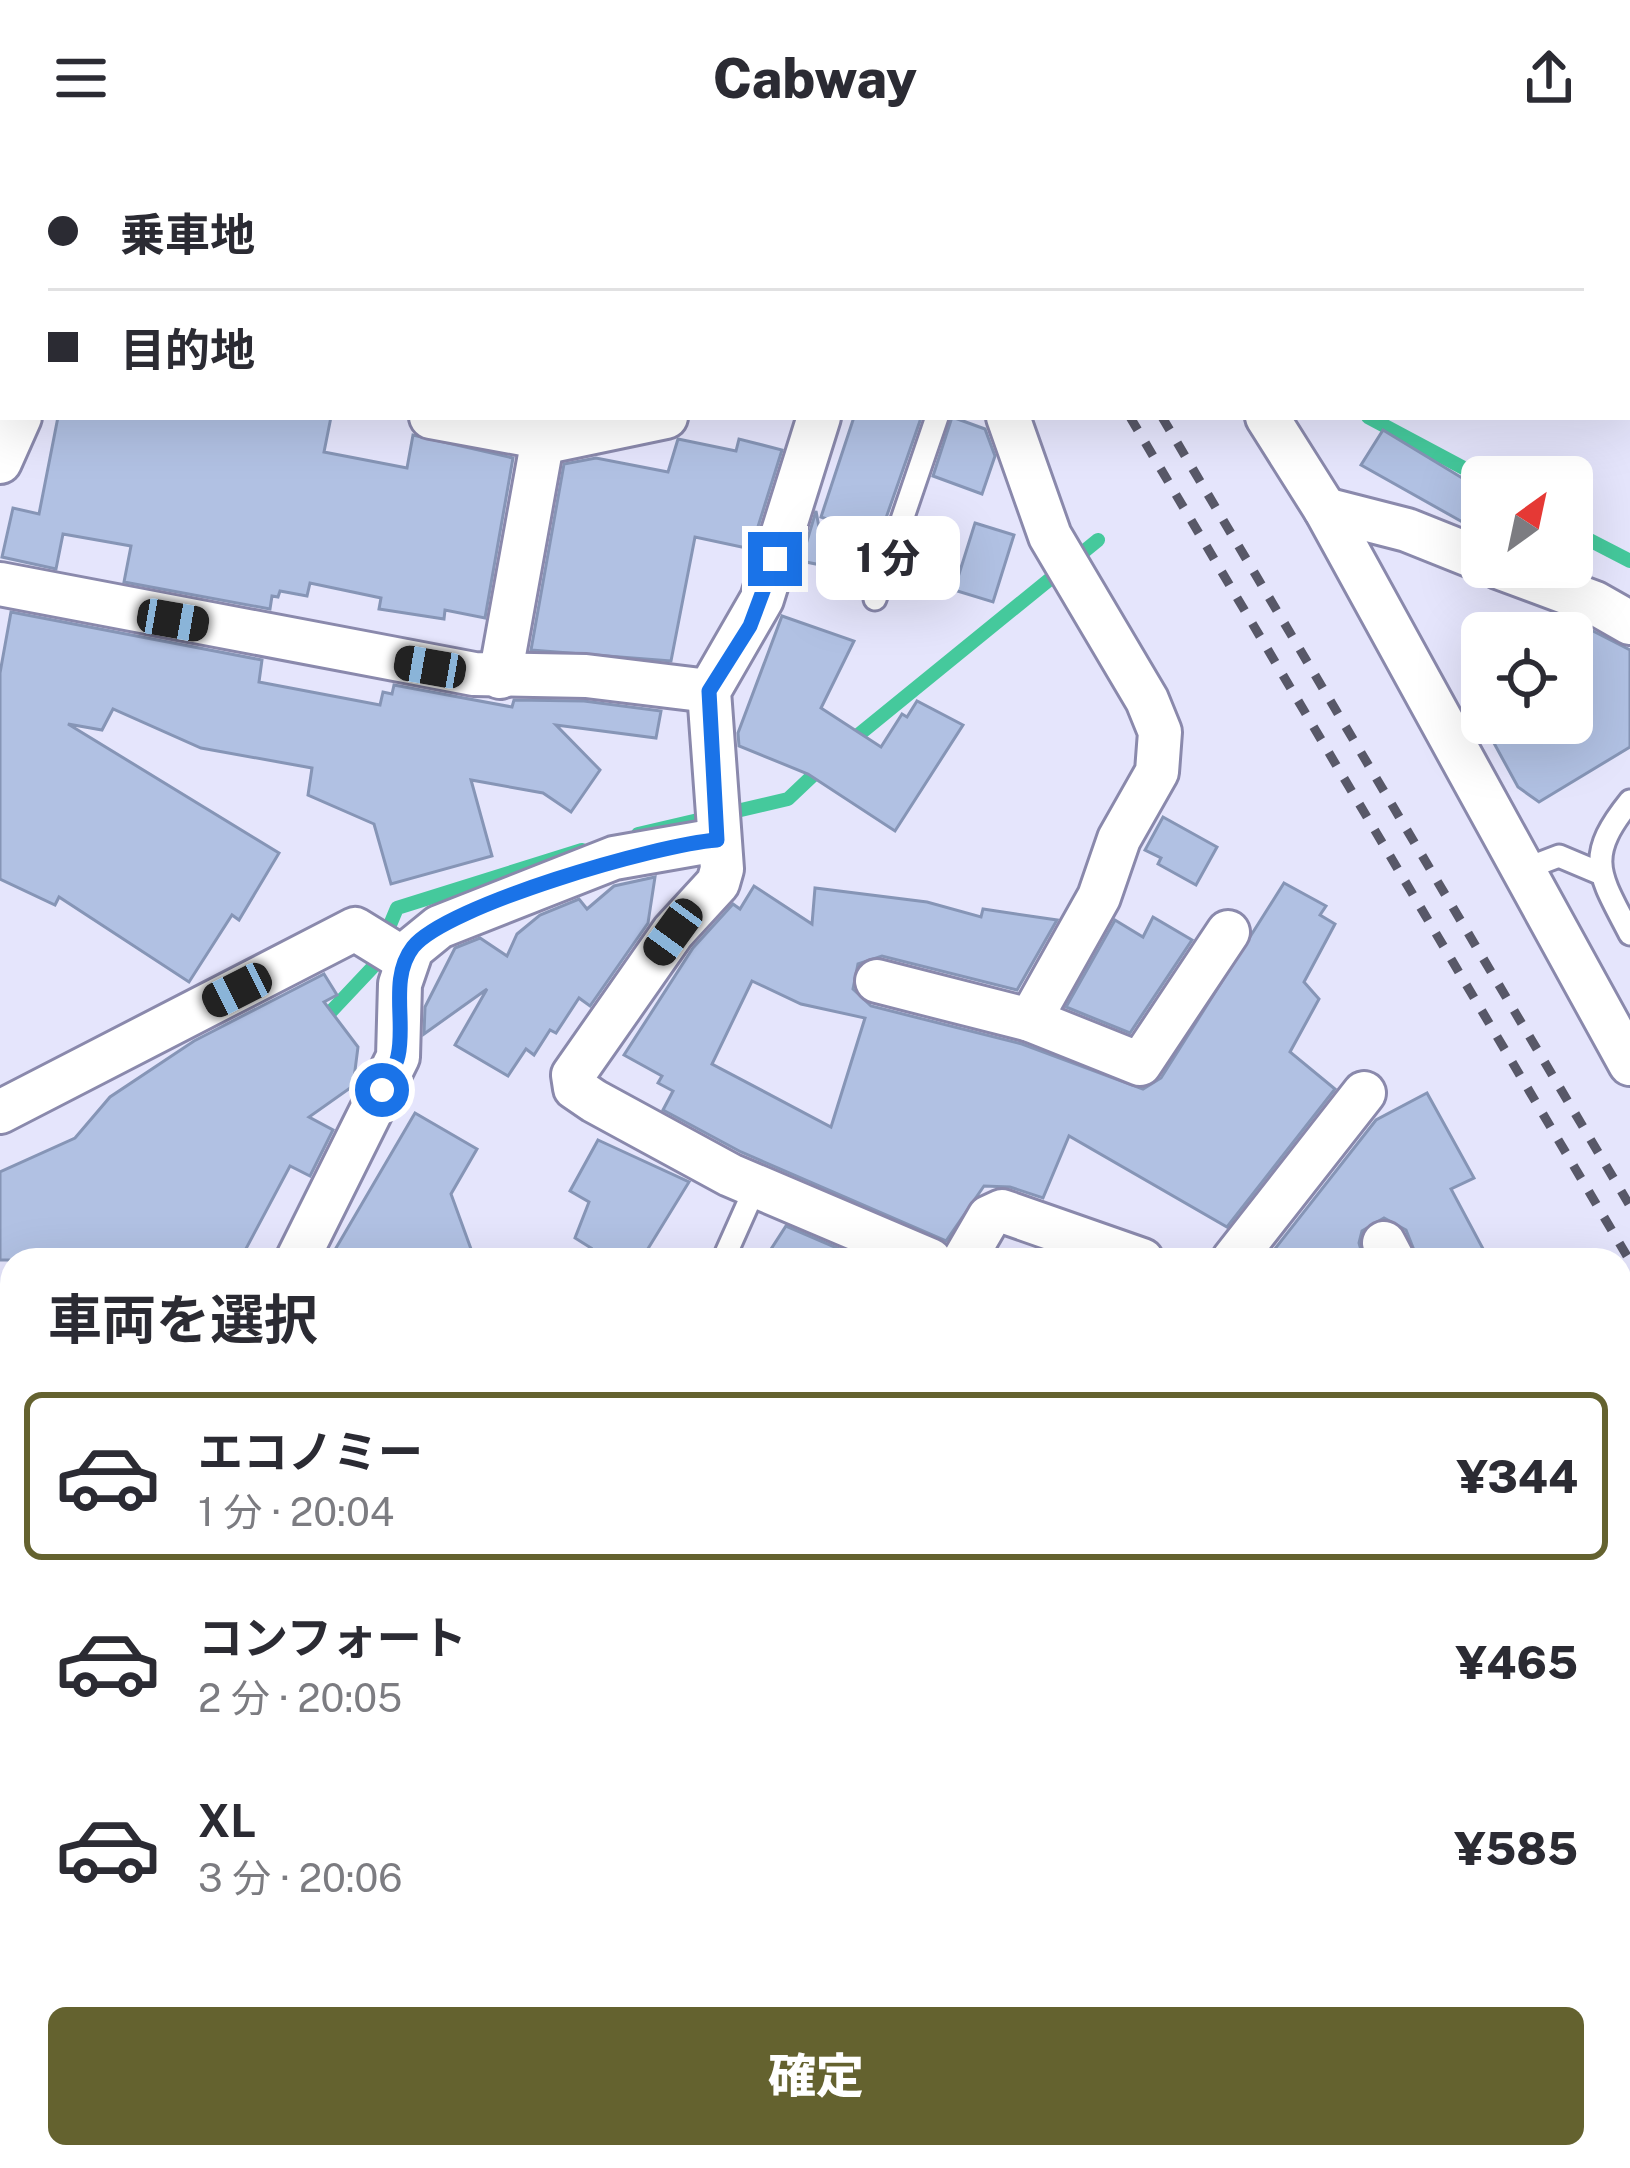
<!DOCTYPE html>
<html lang="ja">
<head>
<meta charset="utf-8">
<style>
	:root { --surface:#fff; --page:#f2f2f3; --text:#2b2b33; --muted:#7c7c81; --line:#e1e1e2; --accent:#64622f }
	body { margin:0; font-family:"Public Sans","Noto Sans JP",sans-serif; background:var(--page); color:var(--text); height:100vh; display:flex; flex-direction:column; font-size:45px; white-space:nowrap }
	* { box-sizing:border-box; margin:0 }
	p { font-size:39px; color:var(--muted) }
	.icon { flex:none; width:66px; height:66px; fill:none; stroke:currentColor; stroke-width:2; stroke-linecap:round; stroke-linejoin:round }
	.map { position:relative; flex:1; overflow:hidden }
	.sheet { position:absolute; left:0px; top:1092px; width:1632px; height:921px; display:flex; flex-direction:column; background:var(--surface); border-radius:36px 36px 0 0; box-shadow:0 12px 48px #0002 }
	.sheet>* { flex:none }
	.guide { position:absolute; left:0px; top:0px; width:1632px; height:264px; box-shadow:0 12px 48px #0002; display:grid; align-content:center; height:264px; padding:0 48px; background:var(--surface) }
	.needle { width:78px; rotate:33deg }
	.tools { position:absolute; left:1461px; top:300px; display:grid; gap:24px }
	.tools a { display:grid; place-items:center; width:132px; height:132px; border-radius:18px; background:var(--surface); box-shadow:0 12px 48px #0002; font-size:60px }
	.end { position:absolute; width:54px; height:54px; margin:-27px; border:15px solid #1a73e8; background:#fff; box-shadow:0 0 0 6px #fff }
	.from { border-radius:50% }
	.bubble { position:absolute; height:84px; border-radius:18px; background:var(--surface); box-shadow:0 12px 48px #0002; font-size:39px; font-weight:800; line-height:84px; text-align:center }
	.car { position:absolute; width:36px; height:72px; margin:-36px -18px; border-radius:15px; box-shadow:0 0 9px 3px #0007; background:linear-gradient(#222 24%,#8ab4d8 0 40%,#222 0 76%,#8ab4d8 0 86%,#222 0) }
	.guide b { display:flex; align-items:center; gap:42px; height:114px; font-size:45px }
	.guide b+b { border-top:3px solid var(--line) }
	.guide i { width:30px; height:30px; background:var(--text) }
	ul { padding:0; list-style:none }
	li { display:flex; align-items:center; gap:36px; height:168px; margin:0 24px 18px; padding:0 24px; border:6px solid transparent; border-radius:18px }
	li div { flex:1 }
	li b { display:block; font-size:45px }
	li em { font-style:normal; font-weight:800 }
	li.selected { border-color:var(--accent) }
	li>.icon { width:108px; height:108px; stroke-width:1.5 }
	h2 { padding:0 48px; font-size:54px; line-height:144px }
	.primary-button { display:flex; gap:24px; margin-top:auto; padding:24px 48px }
	.primary-button a { flex:1; height:138px; border-radius:18px; background:var(--accent); color:#fff; font-size:48px; font-weight:800; line-height:138px; text-align:center }
	header { display:flex; justify-content:space-between; align-items:center; height:156px; padding:0 48px; background:var(--surface); font-size:54px; font-weight:800 }
	.map>svg:first-child { display:block }
	.green { fill:#fc9a6a }
	.lines { fill:none; stroke-linecap:round; stroke-linejoin:round }
	.stream { stroke:#45c99c; stroke-width:14 }
	.building { fill:#b1c1e3; stroke:#8695b6; stroke-width:3; fill-rule:evenodd }
	.lane-casing { stroke:#8a89ac; stroke-width:27 }
	.street-casing { stroke:#8a89ac; stroke-width:48 }
	.lane { stroke:#fff; stroke-width:21 }
	.street { stroke:#fff; stroke-width:42 }
	.rail { stroke:#585868; stroke-width:9; stroke-dasharray:15 15; stroke-linecap:butt }
	.route { stroke:#1a73e8; stroke-width:15 }
</style>
</head>
<body>
<header><svg class="icon" aria-label="menu" viewBox="0 0 24 24"><path d="M4 6h16M4 12h16M4 18h16"/></svg>Cabway<svg class="icon" aria-label="share" viewBox="0 0 24 24"><path d="M12 15V3M7 8l5-5 5 5M5 13v7h14v-7"/></svg></header>
<div class="map">
<svg width="1630" height="2012" viewBox="0 0 1630 2012">
	<rect width="100%" height="100%" fill="#e5e5fc"/>
	<g class="green">
		<path d="M 543,2001 L 663,2001 L 665,2012 L 521,2012 Z"/>
		<path d="M 800,2001 L 1209,2001 L 1209,2012 L 811,2012 Z"/>
	</g>
	<g class="lines">
		<g class="stream">
			<path d="M 1368,261 L 1473,317"/>
			<path d="M 1572,375 L 1630,405"/>
			<path d="M 846,589 L 1098,384"/>
			<path d="M 638,678 L 788,643 L 825,608"/>
			<path d="M 322,865 L 372,812 L 397,752 L 582,694"/>
			<path d="M 183,2001 L 184,2012"/>
		</g>
	</g>
	<g class="building">
		<path d="M 58,261 L 331,261 L 324,296 L 407,312 L 413,279 L 513,302 L 485,462 L 445,454 L 444,463 L 379,453 L 381,442 L 310,427 L 307,440 L 280,435 L 278,441 L 272,440 L 270,453 L 124,426 L 131,390 L 63,378 L 56,413 L 2,401 L 13,352 L 39,358 Z"/>
		<path d="M 854,261 L 921,262 L 879,382 L 821,361 Z"/>
		<path d="M 952,261 L 985,273 L 995,300 L 982,338 L 933,320 Z"/>
		<path d="M 1383,274 L 1482,334 L 1482,377 L 1361,309 Z"/>
		<path d="M 678,283 L 736,295 L 739,283 L 782,294 L 751,393 L 695,381 L 671,505 L 531,494 L 564,308 L 596,302 L 668,316 Z"/>
		<path d="M 816,355 L 826,410 L 801,405 Z"/>
		<path d="M 975,367 L 1014,379 L 993,446 L 954,434 Z"/>
		<path d="M 11,456 L 262,504 L 259,526 L 380,549 L 383,536 L 392,538 L 394,529 L 512,551 L 514,544 L 584,545 L 661,555 L 656,582 L 556,569 L 600,614 L 571,656 L 543,637 L 471,624 L 492,700 L 391,728 L 374,668 L 308,639 L 312,612 L 201,592 L 113,553 L 102,574 L 68,568 L 279,697 L 239,764 L 232,759 L 189,826 L 59,741 L 55,749 L 0,723 L 0,517 Z"/>
		<path d="M 782,460 L 854,485 L 821,552 L 881,591 L 902,558 L 907,561 L 917,545 L 963,569 L 895,675 L 808,618 L 739,590 L 738,577 Z"/>
		<path d="M 1593,475 L 1630,494 L 1630,591 L 1539,646 L 1518,631 L 1483,567 L 1572,567 L 1572,488 Z"/>
		<path d="M 1163,661 L 1217,691 L 1196,729 L 1158,708 L 1161,702 L 1145,694 Z"/>
		<path d="M 655,721 L 648,767 L 590,850 L 579,842 L 556,877 L 550,874 L 534,899 L 526,893 L 508,920 L 455,889 L 487,833 L 424,878 L 425,851 L 455,792 L 480,782 L 507,800 L 517,778 L 540,759 L 579,743 L 587,753 L 614,730 Z"/>
		<path d="M 1284,727 L 1326,750 L 1320,759 L 1335,768 L 1304,826 L 1319,843 L 1290,896 L 1335,933 L 1227,1071 L 1069,980 L 1043,1042 L 1010,1031 L 984,1030 L 946,1085 L 741,996 L 663,954 L 673,935 L 658,927 L 662,920 L 624,899 L 693,792 L 733,748 L 740,753 L 754,730 L 812,768 L 815,732 L 927,746 L 981,761 L 983,753 L 1057,764 L 1017,834 L 882,800 L 858,808 L 853,833 L 871,850 L 1022,888 L 1143,933 L 1161,922 ZM 752,825 L 801,848 L 865,862 L 831,971 L 712,908 Z"/>
		<path d="M 1153,761 L 1192,784 L 1130,877 L 1066,851 L 1115,764 L 1143,781 Z"/>
		<path d="M 324,818 L 337,839 L 324,846 L 358,891 L 353,930 L 309,961 L 333,974 L 310,1020 L 290,1010 L 240,1104 L 0,1104 L 0,1016 L 75,982 L 110,941 L 194,885 Z"/>
		<path d="M 1427,937 L 1474,1022 L 1451,1033 L 1489,1104 L 1418,1104 L 1406,1074 L 1384,1062 L 1362,1075 L 1359,1087 L 1364,1104 L 1267,1103 L 1376,964 Z"/>
		<path d="M 415,957 L 477,993 L 451,1038 L 475,1104 L 329,1104 Z"/>
		<path d="M 598,984 L 689,1026 L 641,1104 L 584,1104 L 591,1092 L 575,1082 L 589,1046 L 570,1035 Z"/>
		<path d="M 786,1070 L 865,1104 L 764,1104 Z"/>
	</g>
	<g class="lines">
		<defs>
			<g id="lane">
				<path d="M 875,443 L 937,261"/>
				<path d="M 1630,645 C 1584,702 1599,718 1630,778"/>
				<path d="M 1525,713 L 1559,700 L 1597,716"/>
				<path d="M 723,1104 L 756,1030"/>
			</g>
			<g id="street">
				<path d="M 1107,0 L 1109,3"/>
				<path d="M 0,163 L 3,164"/>
				<path d="M 431,261 L 556,284 L 666,261"/>
				<path d="M 819,261 L 762,443 L 709,535 L 722,713 L 718,727 L 673,776 L 573,919 L 575,932 L 594,945 L 730,1019 L 930,1104"/>
				<path d="M 1008,261 L 1050,380 L 1147,544 L 1160,576 L 1157,616 L 1119,683 L 1099,741 L 1030,864 L 1140,908 L 1228,776"/>
				<path d="M 1267,261 L 1325,353 L 1630,908"/>
				<path d="M 0,306 L 20,261"/>
				<path d="M 1325,353 L 1407,374 L 1482,404"/>
				<path d="M 1498,411 L 1595,447 L 1630,467"/>
				<path d="M 0,428 L 474,518 L 586,520 L 709,535"/>
				<path d="M 500,521 L 543,282"/>
				<path d="M 877,825 L 1030,864"/>
				<path d="M 0,956 L 355,773 L 407,805"/>
				<path d="M 1384,1087 L 1393,1104"/>
				<path d="M 297,1104 L 398,901 L 400,828 L 412,793 L 439,771 L 614,702 L 717,684"/>
				<path d="M 964,1104 L 989,1061 L 1002,1055 L 1142,1104"/>
				<path d="M 1233,1104 L 1364,937"/>
				<path d="M 1620,1258 L 1630,1275"/>
				<path d="M 0,1314 L 12,1356"/>
				<path d="M 1620,1670 L 1630,1665"/>
				<path d="M 0,1746 L 12,1750"/>
				<path d="M 267,2001 L 281,2012"/>
				<path d="M 465,2012 L 476,2001"/>
				<path d="M 730,2012 L 741,2001"/>
			</g>
		</defs>
		<use href="#lane" class="lane-casing"/>
		<use href="#street" class="street-casing"/>
		<use href="#lane" class="lane"/>
		<use href="#street" class="street"/>
		<g class="rail">
			<path d="M 968,0 L 970,3"/>
			<path d="M 996,0 L 998,3"/>
			<path d="M 1130,261 L 1630,1105"/>
			<path d="M 1162,261 L 1630,1050"/>
		</g>
	</g>
	<g class="lines">
		<path class="route" d="M 382,934 C 387,923 396,911 398,900 C 406,866 389,822 413,791 C 447,749 659,688 717,684 L 709,535 L 750,470 L 775,403"/>
	</g>
</svg>
<div class="tools">
<a><svg class="needle" viewBox="-14 -14 28 28"><path d="M0-13l5 13h-10z" fill="#e53935"/><path d="M0 13l5-13h-10z" fill="#7c7c81"/></svg></a>
<a><svg class="icon" aria-label="locate" viewBox="0 0 24 24"><circle cx="12" cy="12" r="6"/><path d="M12 2v4M12 18v4M2 12h4M18 12h4"/></svg></a>
</div>
<i class="end from" style="left:382px;top:934px"></i>
<i class="end" style="left:775px;top:403px"></i>
<div class="bubble" style="left:816px;top:360px;width:144px">1 分</div>
<i class="car" style="left:173px;top:464px;rotate:100deg"></i>
<i class="car" style="left:430px;top:511px;rotate:280deg"></i>
<i class="car" style="left:673px;top:776px;rotate:216deg"></i>
<i class="car" style="left:237px;top:834px;rotate:243deg"></i>
<div class="guide">
<b><i class="from"></i>乗車地</b>
<b><i></i>目的地</b>
</div>
<section class="sheet">
<h2>車両を選択</h2>
<ul>
<li class="selected"><svg class="icon" aria-label="car" viewBox="0 0 24 24"><path d="M5 17H2v-5l4-1 3-4h7l3 4 3 1v5h-3M9 17h6M6 11h13"/><circle cx="7" cy="17" r="2"/><circle cx="17" cy="17" r="2"/></svg><div><b>エコノミー</b><p>1 分 · 20:04</p></div><em>¥344</em></li>
<li><svg class="icon" aria-label="car" viewBox="0 0 24 24"><path d="M5 17H2v-5l4-1 3-4h7l3 4 3 1v5h-3M9 17h6M6 11h13"/><circle cx="7" cy="17" r="2"/><circle cx="17" cy="17" r="2"/></svg><div><b>コンフォート</b><p>2 分 · 20:05</p></div><em>¥465</em></li>
<li><svg class="icon" aria-label="car" viewBox="0 0 24 24"><path d="M5 17H2v-5l4-1 3-4h7l3 4 3 1v5h-3M9 17h6M6 11h13"/><circle cx="7" cy="17" r="2"/><circle cx="17" cy="17" r="2"/></svg><div><b>XL</b><p>3 分 · 20:06</p></div><em>¥585</em></li>
</ul>
<div class="primary-button"><a>確定</a></div>
</section>
</div>
</body>
</html>
